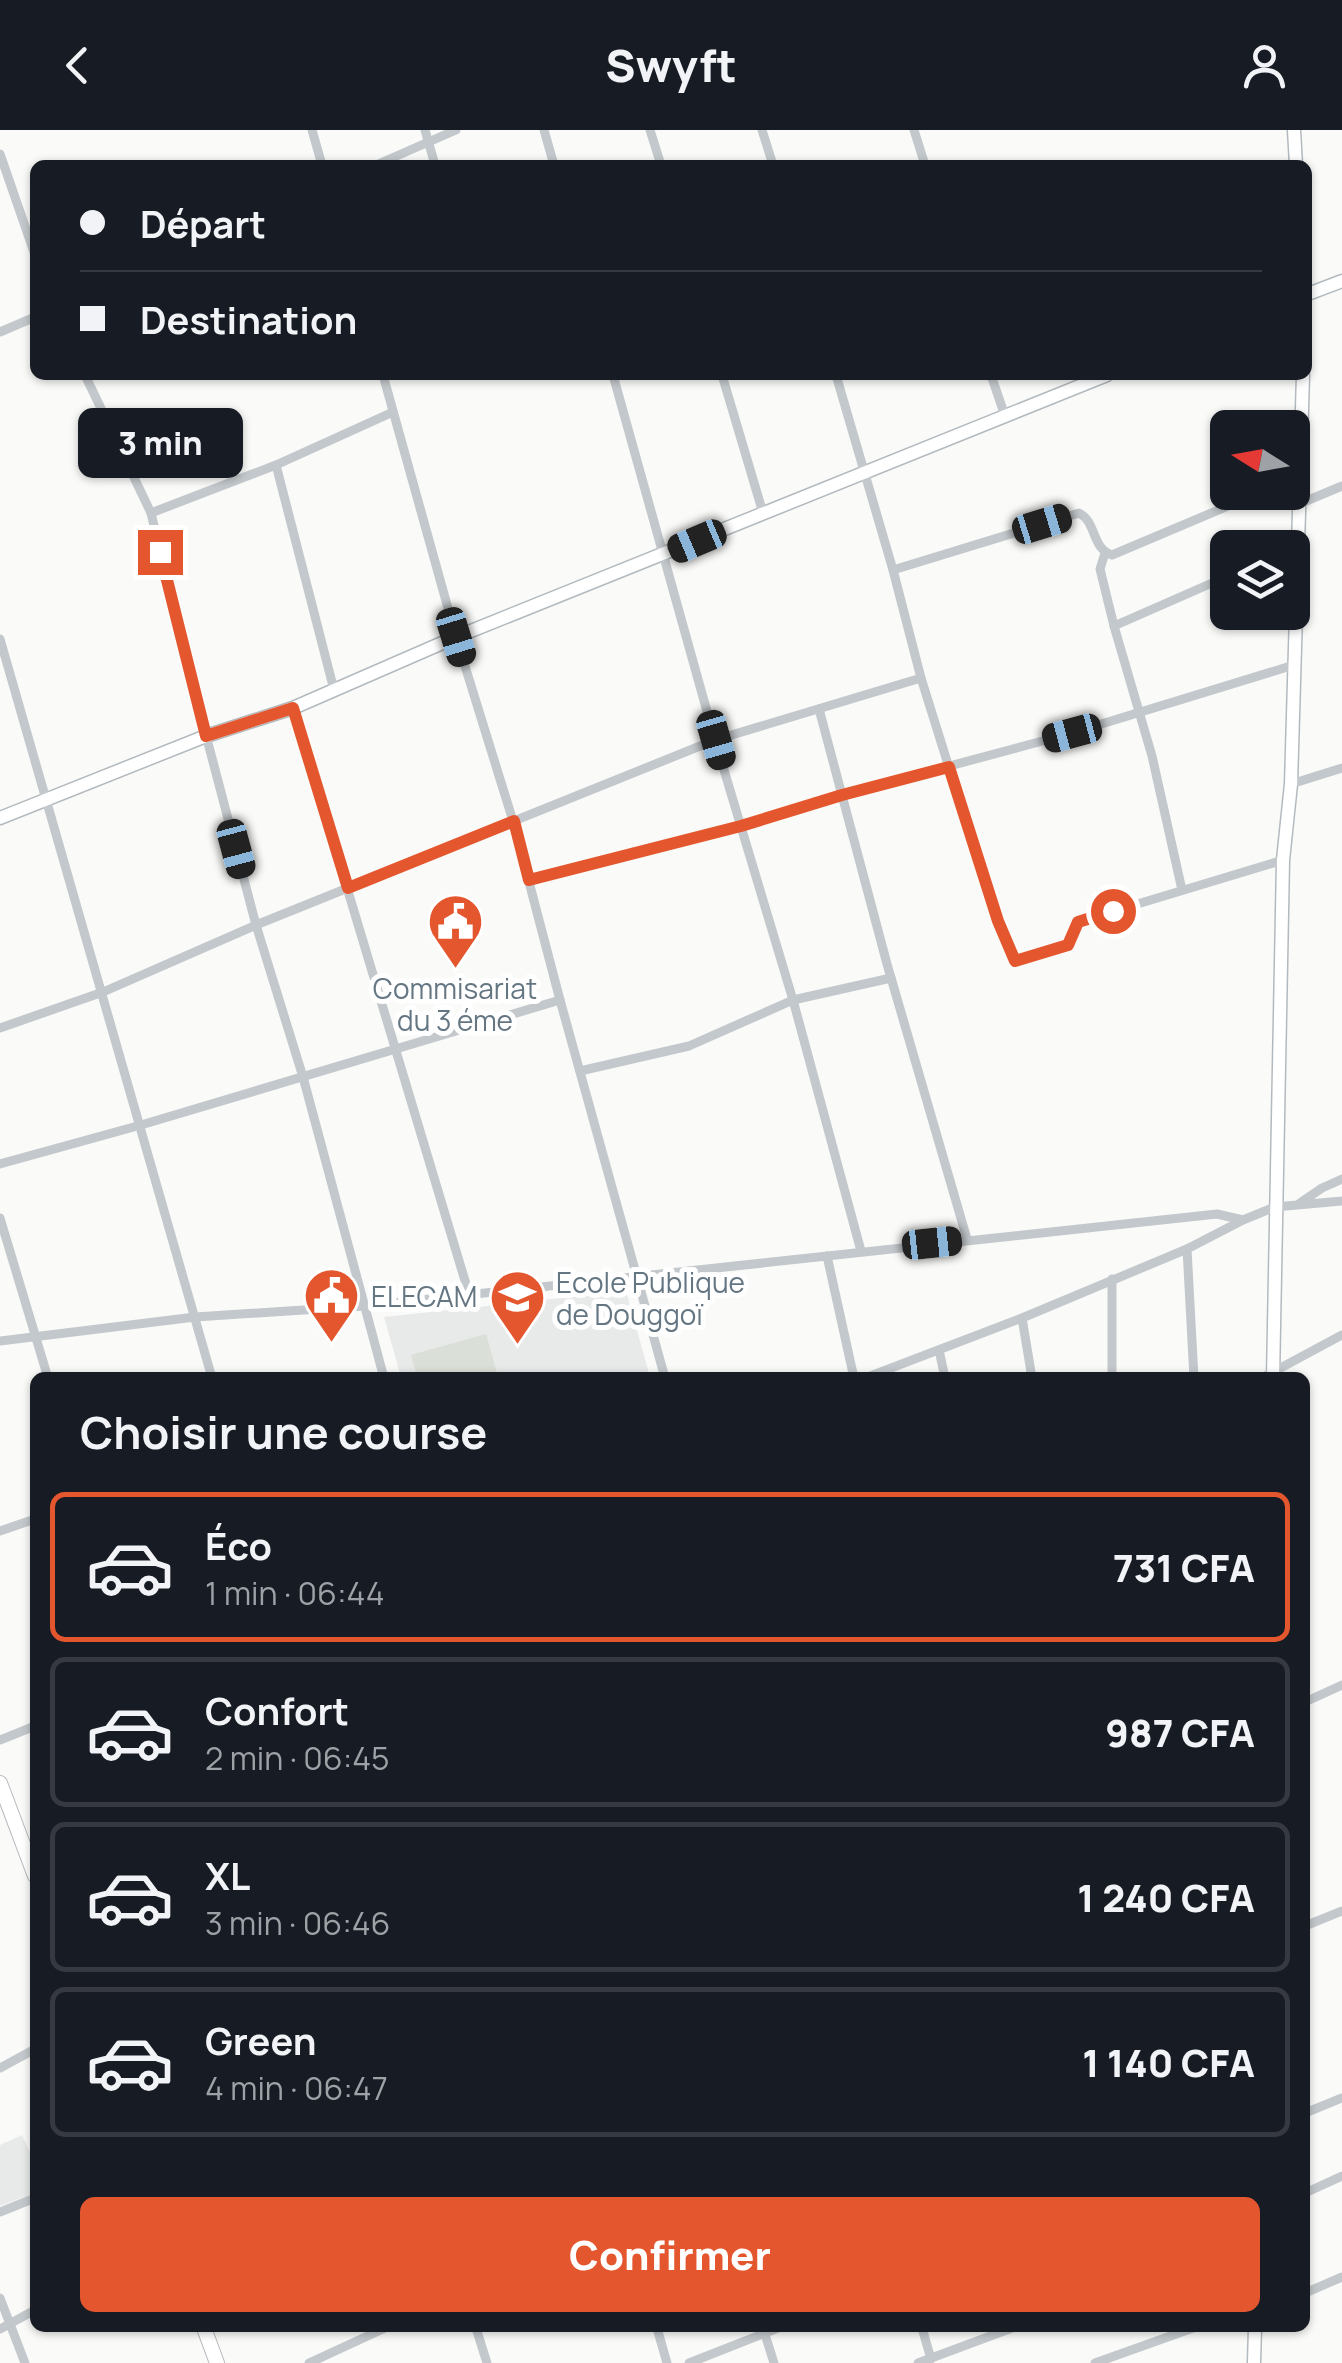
<!DOCTYPE html>
<html lang="fr">
<head>
<meta charset="utf-8">
<style>
	:root { --surface:#171b24; --page:#242831; --text:#f1f3f6; --muted:#9ea1a6; --line:#363941; --accent:#e4572e }
	body { margin:0; font-family:Manrope,sans-serif; background:var(--page); color:var(--text); height:100vh; display:flex; flex-direction:column; font-size:38px; white-space:nowrap }
	* { box-sizing:border-box; margin:0 }
	p { font-size:32px; color:var(--muted) }
	.icon { flex:none; width:55px; height:55px; fill:none; stroke:currentColor; stroke-width:2; stroke-linecap:round; stroke-linejoin:round }
	.map { position:relative; flex:1; overflow:hidden }
	.drawer { position:absolute; left:30px; top:1242px; width:1280px; height:960px; display:flex; flex-direction:column; background:var(--surface); border-radius:15px; box-shadow:0 2px 8px #0004 }
	.drawer>* { flex:none }
	.hud { position:absolute; left:30px; top:30px; width:1282px; height:220px; border-radius:15px; box-shadow:0 2px 8px #0004; display:grid; align-content:center; height:220px; padding:0 50px; background:var(--surface) }
	.needle { width:65px; rotate:281deg }
	.controls { position:absolute; left:1210px; top:280px; display:grid; gap:20px }
	.controls a { display:grid; place-items:center; width:100px; height:100px; border-radius:15px; background:var(--surface); box-shadow:0 2px 8px #0004; font-size:50px }
	.end { position:absolute; width:45px; height:45px; margin:-22px; border:12px solid #e4572e; background:#fff; box-shadow:0 0 0 5px #fff }
	.from { border-radius:50% }
	.bubble { position:absolute; height:70px; border-radius:15px; background:var(--surface); box-shadow:0 2px 8px #0004; font-size:32px; font-weight:800; line-height:70px; text-align:center }
	.car { position:absolute; width:30px; height:60px; margin:-30px -15px; border-radius:12px; box-shadow:0 0 8px 2px #0007; background:linear-gradient(#222 24%,#8ab4d8 0 40%,#222 0 76%,#8ab4d8 0 86%,#222 0) }
	.hud b { display:flex; align-items:center; gap:35px; height:95px; font-size:38px }
	.hud b+b { border-top:2px solid var(--line) }
	.hud i { width:25px; height:25px; background:var(--text) }
	ul { padding:0; list-style:none }
	li { display:flex; align-items:center; gap:30px; height:150px; margin:0 20px 15px; padding:0 30px; border:5px solid var(--line); border-radius:15px }
	li div { flex:1 }
	li b { display:block; font-size:38px }
	li em { font-style:normal; font-weight:800 }
	li.active { border-color:var(--accent) }
	li>.icon { width:90px; height:90px; stroke-width:1.5 }
	h2 { padding:0 50px; font-size:45px; line-height:120px }
	.button { display:flex; gap:20px; margin-top:auto; padding:20px 50px }
	.button a { flex:1; height:115px; border-radius:15px; background:var(--accent); color:#fff; font-size:40px; font-weight:800; line-height:115px; text-align:center }
	header { display:flex; justify-content:space-between; align-items:center; height:130px; padding:0 50px; background:var(--surface); font-size:45px; font-weight:800 }
	.map>svg:first-child { display:block }
	.built { fill:#e8e9e9 }
	.green { fill:#dadfd7 }
	.lines { fill:none; stroke-linecap:round; stroke-linejoin:round }
	.secondary-casing { stroke:#b3babf; stroke-width:15 }
	.primary-casing { stroke:#b5babe; stroke-width:16 }
	.street { stroke:#c3c8cc; stroke-width:9 }
	.secondary { stroke:#fff; stroke-width:12 }
	.primary { stroke:#fff; stroke-width:14 }
	.route { stroke:#e4572e; stroke-width:12 }
	.labels { text-anchor:middle; dominant-baseline:central; stroke-width:10; stroke-linejoin:round; paint-order:stroke }
	.poi-label { font-size:28px; fill:#657683; stroke:#fff; text-anchor:start }
</style>
</head>
<body>
<header><svg class="icon" aria-label="back" viewBox="0 0 24 24"><path d="M15 5l-7 7 7 7"/></svg>Swyft<svg class="icon" aria-label="person" viewBox="0 0 24 24"><circle cx="12" cy="8" r="4"/><path d="M4 21q1-7 8-7t8 7"/></svg></header>
<div class="map">
<svg width="1342" height="2233" viewBox="0 0 1342 2233">
	<rect width="100%" height="100%" fill="#fafaf8"/>
	<g class="built">
		<path d="M 626,1161 L 650,1247 L 401,1247 L 384,1187 Z"/>
		<path d="M 22,2005 L 35,2033 L 35,2063 L 0,2076 L 0,2015 Z"/>
	</g>
	<path class="green" d="M 486,1204 L 498,1247 L 417,1247 L 411,1225 Z"/>
	<g class="lines">
		<defs>
			<g id="secondary">
				<path d="M 1294,0 L 1296,35"/>
				<path d="M 1308,164 L 1342,151"/>
				<path d="M 0,688 L 206,606 L 293,578 L 456,507 L 1107,245"/>
				<path d="M 1273,1248 L 1283,730 L 1291,654 L 1303,245"/>
				<path d="M 1254,2233 L 1255,2198"/>
			</g>
			<g id="primary">
				<path d="M 0,1653 L 35,1746"/>
				<path d="M 204,2198 L 217,2233"/>
			</g>
		</defs>
		<use href="#secondary" class="secondary-casing"/>
		<use href="#primary" class="primary-casing"/>
		<g class="street">
			<path d="M 312,0 L 322,35"/>
			<path d="M 425,0 L 435,35"/>
			<path d="M 544,0 L 554,35"/>
			<path d="M 650,0 L 661,35"/>
			<path d="M 762,0 L 773,35"/>
			<path d="M 914,0 L 925,35"/>
			<path d="M 0,24 L 35,125"/>
			<path d="M 376,35 L 456,0"/>
			<path d="M 0,202 L 35,187"/>
			<path d="M 85,245 L 151,383"/>
			<path d="M 383,245 L 456,507 L 513,691 L 560,870 L 665,1248"/>
			<path d="M 722,245 L 763,383"/>
			<path d="M 836,245 L 893,440 L 921,548 L 715,610 L 793,870 L 861,1121"/>
			<path d="M 991,245 L 1005,286"/>
			<path d="M 276,335 L 334,560"/>
			<path d="M 1299,374 L 1342,356"/>
			<path d="M 1105,423 L 1100,439 L 1114,496 L 1152,626 L 1182,760"/>
			<path d="M 893,440 L 1079,383 C 1097,392 1091,418 1112,425 L 1261,362"/>
			<path d="M 1114,496 L 1228,446"/>
			<path d="M 0,509 L 212,1248"/>
			<path d="M 921,548 L 997,791 L 1015,831 L 1068,815 L 1078,792 L 1283,730"/>
			<path d="M 293,578 L 469,1164"/>
			<path d="M 819,579 L 887,834 L 967,1109"/>
			<path d="M 1291,654 L 1342,638"/>
			<path d="M 529,750 L 741,697 L 842,665 L 1072,603 L 1294,535"/>
			<path d="M 0,898 L 103,862 L 256,795 L 715,610 L 613,245"/>
			<path d="M 580,941 L 689,916 L 793,870 L 891,848"/>
			<path d="M 0,1034 L 141,995 L 560,870"/>
			<path d="M 1300,1073 L 1322,1058 L 1342,1049"/>
			<path d="M 0,1088 L 48,1248"/>
			<path d="M 1187,1119 L 1194,1248"/>
			<path d="M 827,1126 L 854,1248"/>
			<path d="M 1022,1188 L 1032,1248"/>
			<path d="M 0,1211 L 195,1187 L 364,1176 L 1217,1084 L 1243,1090"/>
			<path d="M 939,1220 L 945,1248"/>
			<path d="M 384,1248 L 303,947 L 256,795 L 178,499 L 151,383 L 276,335 L 393,282"/>
			<path d="M 865,1248 L 1022,1188 L 1187,1119 L 1243,1090 L 1275,1077 L 1342,1071"/>
			<path d="M 1112,1248 L 1112,1149"/>
			<path d="M 1262,1248 L 1342,1205"/>
			<path d="M 0,1401 L 35,1389"/>
			<path d="M 1305,1572 L 1342,1555"/>
			<path d="M 0,1610 L 35,1596"/>
			<path d="M 1305,1796 L 1342,1781"/>
			<path d="M 0,1938 L 35,1919"/>
			<path d="M 1305,1983 L 1342,1968"/>
			<path d="M 1305,2063 L 1342,2046"/>
			<path d="M 0,2082 L 35,2068"/>
			<path d="M 1305,2163 L 1342,2147"/>
			<path d="M 0,2168 L 25,2233"/>
			<path d="M 476,2198 L 487,2233"/>
			<path d="M 657,2198 L 667,2233"/>
			<path d="M 763,2198 L 774,2233"/>
			<path d="M 922,2198 L 931,2229"/>
			<path d="M 0,2199 L 35,2180"/>
			<path d="M 309,2233 L 385,2198"/>
			<path d="M 689,2233 L 778,2198"/>
			<path d="M 918,2233 L 1012,2198"/>
			<path d="M 1095,2233 L 1193,2198"/>
		</g>
		<use href="#secondary" class="secondary"/>
		<use href="#primary" class="primary"/>
	</g>
	<g class="lines">
		<path class="route" d="M 160,422 L 206,606 L 293,578 L 348,758 L 514,691 L 529,750 L 741,696 L 842,665 L 949,637 L 998,791 L 1015,831 L 1068,815 L 1078,792 L 1113,781"/>
	</g>
	<defs>
		<symbol id="civic-pin" viewBox="-11 -11 22 30"><path d="M0 17L-7.5 6A9.5 9.5 0 1 1 7.5 6Z" fill="#e4572e" stroke="#fff"/><path d="M-.6-6.5H3V-4.5H.6V-3L4-1V1h2V6H-6V1h2V-1L-.6-3ZM-1.2 2.5V6h2.4V2.5Z" fill="#fff"/></symbol>
		<symbol id="school-pin" viewBox="-11 -11 22 30"><path d="M0 17L-7.5 6A9.5 9.5 0 1 1 7.5 6Z" fill="#e4572e" stroke="#fff"/><path d="M0-5L7-2L0 1L-7-2ZM-4 1L0 2.5L4 1V4Q0 6-4 4Z" fill="#fff"/></symbol>
	</defs>
	<g fill-rule="evenodd">
		<use href="#civic-pin" x="424" y="760" width="63" height="86"/>
		<use href="#civic-pin" x="300" y="1134" width="63" height="86"/>
		<use href="#school-pin" x="486" y="1136" width="63" height="86"/>
	</g>
	<g class="labels">
		<g class="poi-label">
			<text x="455" y="858" text-anchor="middle">Commisariat<tspan x="455" dy="32">du 3 éme</tspan></text>
			<text x="556" y="1152">Ecole Publique<tspan x="556" dy="32">de Douggoï</tspan></text>
			<text x="371" y="1166">ELECAM</text>
		</g>
	</g>
</svg>
<div class="controls">
<a><svg class="needle" viewBox="-14 -14 28 28"><path d="M0-13l5 13h-10z" fill="#e53935"/><path d="M0 13l5-13h-10z" fill="#9ea1a6"/></svg></a>
<a><svg class="icon" aria-label="layers" viewBox="0 0 24 24"><path d="M12 4l9 5-9 5-9-5zM3 14l9 5 9-5"/></svg></a>
</div>
<i class="end from" style="left:1113px;top:781px"></i>
<i class="end" style="left:160px;top:422px"></i>
<div class="bubble" style="left:78px;top:278px;width:165px">3 min</div>
<i class="car" style="left:1042px;top:394px;rotate:73deg"></i>
<i class="car" style="left:697px;top:411px;rotate:247deg"></i>
<i class="car" style="left:456px;top:507px;rotate:163deg"></i>
<i class="car" style="left:1072px;top:603px;rotate:255deg"></i>
<i class="car" style="left:716px;top:610px;rotate:164deg"></i>
<i class="car" style="left:236px;top:719px;rotate:165deg"></i>
<i class="car" style="left:932px;top:1113px;rotate:84deg"></i>
<div class="hud">
<b><i class="from"></i>Départ</b>
<b><i></i>Destination</b>
</div>
<section class="drawer">
<h2>Choisir une course</h2>
<ul>
<li class="active"><svg class="icon" aria-label="car" viewBox="0 0 24 24"><path d="M5 17H2v-5l4-1 3-4h7l3 4 3 1v5h-3M9 17h6M6 11h13"/><circle cx="7" cy="17" r="2"/><circle cx="17" cy="17" r="2"/></svg><div><b>Éco</b><p>1 min · 06:44</p></div><em>731 CFA</em></li>
<li><svg class="icon" aria-label="car" viewBox="0 0 24 24"><path d="M5 17H2v-5l4-1 3-4h7l3 4 3 1v5h-3M9 17h6M6 11h13"/><circle cx="7" cy="17" r="2"/><circle cx="17" cy="17" r="2"/></svg><div><b>Confort</b><p>2 min · 06:45</p></div><em>987 CFA</em></li>
<li><svg class="icon" aria-label="car" viewBox="0 0 24 24"><path d="M5 17H2v-5l4-1 3-4h7l3 4 3 1v5h-3M9 17h6M6 11h13"/><circle cx="7" cy="17" r="2"/><circle cx="17" cy="17" r="2"/></svg><div><b>XL</b><p>3 min · 06:46</p></div><em>1 240 CFA</em></li>
<li><svg class="icon" aria-label="car" viewBox="0 0 24 24"><path d="M5 17H2v-5l4-1 3-4h7l3 4 3 1v5h-3M9 17h6M6 11h13"/><circle cx="7" cy="17" r="2"/><circle cx="17" cy="17" r="2"/></svg><div><b>Green</b><p>4 min · 06:47</p></div><em>1 140 CFA</em></li>
</ul>
<div class="button"><a>Confirmer</a></div>
</section>
</div>
</body>
</html>
